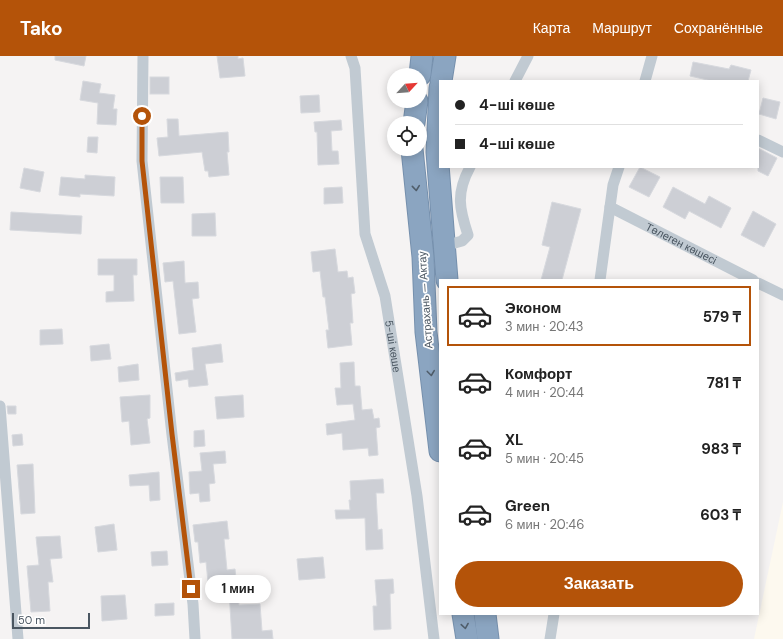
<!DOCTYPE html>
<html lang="ru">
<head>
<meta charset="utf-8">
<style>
	:root { --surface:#fff; --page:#f2f2f2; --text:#222; --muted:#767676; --line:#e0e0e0; --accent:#b45309 }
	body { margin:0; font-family:"DM Sans",sans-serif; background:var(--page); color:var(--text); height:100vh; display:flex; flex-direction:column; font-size:15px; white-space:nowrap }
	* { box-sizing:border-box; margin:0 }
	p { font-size:13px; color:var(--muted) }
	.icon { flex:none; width:22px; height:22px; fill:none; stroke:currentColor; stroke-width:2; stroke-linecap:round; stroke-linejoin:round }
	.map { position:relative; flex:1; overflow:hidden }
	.side { position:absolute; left:439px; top:223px; width:320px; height:336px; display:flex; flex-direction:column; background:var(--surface); border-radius:0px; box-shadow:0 2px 10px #0003 }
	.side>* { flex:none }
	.top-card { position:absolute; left:439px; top:24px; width:320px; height:88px; border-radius:0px; box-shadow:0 2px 10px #0003; display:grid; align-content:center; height:88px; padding:0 16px; background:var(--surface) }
	.needle { width:26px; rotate:64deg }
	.fabs { position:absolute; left:387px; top:12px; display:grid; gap:8px }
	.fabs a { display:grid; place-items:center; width:40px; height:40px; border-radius:50%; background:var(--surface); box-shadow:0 2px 10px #0003; font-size:20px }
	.scale { position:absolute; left:12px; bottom:10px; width:78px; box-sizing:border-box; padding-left:4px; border:2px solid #4a5661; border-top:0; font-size:11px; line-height:14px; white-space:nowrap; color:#4a5661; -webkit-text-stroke:3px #fff; paint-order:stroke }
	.end { position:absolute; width:18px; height:18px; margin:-9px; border:5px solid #b45309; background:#fff; box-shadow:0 0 0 2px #fff }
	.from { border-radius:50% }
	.bubble { position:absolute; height:28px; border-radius:14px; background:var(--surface); box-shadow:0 2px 10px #0003; font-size:13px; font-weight:700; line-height:28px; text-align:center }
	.top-card b { display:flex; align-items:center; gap:14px; height:38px; font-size:15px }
	.top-card b+b { border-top:1px solid var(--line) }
	.top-card i { width:10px; height:10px; background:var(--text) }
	ul { padding:7px 0 0; list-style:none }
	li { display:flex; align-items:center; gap:12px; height:60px; margin:0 8px 6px; padding:0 8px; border:2px solid transparent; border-radius:0px }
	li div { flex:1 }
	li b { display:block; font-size:15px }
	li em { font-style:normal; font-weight:700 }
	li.on { border-color:var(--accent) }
	li>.icon { width:36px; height:36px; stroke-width:1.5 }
	.action { display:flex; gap:8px; margin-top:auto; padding:8px 16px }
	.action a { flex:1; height:46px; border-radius:24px; background:var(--accent); color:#fff; font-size:16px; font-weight:700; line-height:46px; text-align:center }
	header { display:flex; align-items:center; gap:24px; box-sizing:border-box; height:56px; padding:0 20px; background:var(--accent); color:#fff }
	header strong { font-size:19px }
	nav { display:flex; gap:22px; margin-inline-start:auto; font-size:14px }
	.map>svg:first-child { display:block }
	.commercial { fill:#fdf9ef }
	.building { fill:#cdcfd5; stroke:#d7d9de }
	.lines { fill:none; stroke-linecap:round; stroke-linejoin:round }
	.highway-casing { stroke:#7690ad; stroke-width:23 }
	.street { stroke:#c1cad2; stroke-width:11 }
	.highway { stroke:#8ba5c1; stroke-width:21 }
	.oneway { stroke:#505e6b }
	.route { stroke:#b45309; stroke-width:5 }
	.labels { text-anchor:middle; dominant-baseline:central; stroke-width:3.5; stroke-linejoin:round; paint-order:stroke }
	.street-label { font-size:11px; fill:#4a5661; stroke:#fff }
</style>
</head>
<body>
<header>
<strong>Tako</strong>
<nav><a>Карта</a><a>Маршрут</a><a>Сохранённые</a></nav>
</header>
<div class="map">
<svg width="783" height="583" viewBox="0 0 783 583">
	<rect width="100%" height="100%" fill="#f5f3f3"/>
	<path class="commercial" d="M 783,446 L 783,583 L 754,583 Z"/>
	<g class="building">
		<path d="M 55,0 L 86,0 L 84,10 L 55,4 Z"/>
		<path d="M 217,0 L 238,0 L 238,3 L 243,2 L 245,20 L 220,22 Z"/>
		<path d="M 693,6 L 729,13 L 731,9 L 751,14 L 748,25 L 712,25 L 690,20 Z"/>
		<rect x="150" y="21" width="19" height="17"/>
		<path d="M 83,25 L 101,28 L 99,37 L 115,39 L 113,53 L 117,53 L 116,69 L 97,68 L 98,47 L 80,44 Z"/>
		<path d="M 319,39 L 320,56 L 301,57 L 300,40 Z"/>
		<path d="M 763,42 L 780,46 L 776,63 L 759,58 Z"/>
		<path d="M 167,63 L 178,63 L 179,80 L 228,76 L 229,96 L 227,96 L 229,119 L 209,121 L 208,115 L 205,115 L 202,96 L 159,100 L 157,82 L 168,81 Z"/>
		<path d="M 341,64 L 342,74 L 331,75 L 332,95 L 338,95 L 339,108 L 318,109 L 317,76 L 315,76 L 314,66 Z"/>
		<path d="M 88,81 L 98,81 L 97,97 L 87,96 Z"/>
		<path d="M 758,92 L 777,102 L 768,120 L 758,115 Z"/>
		<path d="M 640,111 L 660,121 L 649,141 L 629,131 Z"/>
		<path d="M 24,112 L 44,116 L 40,136 L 20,132 Z"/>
		<path d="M 85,119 L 115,121 L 114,140 L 80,138 L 80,141 L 59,139 L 61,121 L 85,123 Z"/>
		<path d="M 160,121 L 183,121 L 184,147 L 161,147 Z"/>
		<path d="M 342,131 L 343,147 L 324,148 L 324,132 Z"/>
		<path d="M 673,131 L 705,148 L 709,140 L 731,152 L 721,172 L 689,155 L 685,163 L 663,151 Z"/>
		<path d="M 552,146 L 581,153 L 562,224 L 541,224 L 550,191 L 542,189 Z"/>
		<path d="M 753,155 L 776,168 L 764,191 L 741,179 Z"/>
		<path d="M 11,156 L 82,160 L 81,178 L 10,174 Z"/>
		<path d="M 215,157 L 216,180 L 192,180 L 192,158 Z"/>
		<path d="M 335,193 L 338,216 L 347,215 L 348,222 L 353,221 L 355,237 L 351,238 L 353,267 L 350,267 L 352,289 L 328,292 L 326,274 L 329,274 L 325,241 L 323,241 L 320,215 L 313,216 L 311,196 Z"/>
		<path d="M 98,203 L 137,203 L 137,219 L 133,219 L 134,245 L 106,246 L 106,236 L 114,235 L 114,219 L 98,219 Z"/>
		<path d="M 184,205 L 185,227 L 198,226 L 199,242 L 192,243 L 196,276 L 179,278 L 173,225 L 165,226 L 163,207 Z"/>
		<path d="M 62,273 L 63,288 L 40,289 L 40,274 Z"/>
		<path d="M 109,288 L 111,303 L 91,305 L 90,290 Z"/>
		<path d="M 221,288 L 223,306 L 205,308 L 208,329 L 189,331 L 188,323 L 176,325 L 175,317 L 194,314 L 192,292 Z"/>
		<path d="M 354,306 L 355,330 L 360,330 L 362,354 L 372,353 L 374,363 L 379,362 L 380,371 L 376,372 L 378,399 L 369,400 L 368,392 L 343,394 L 342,377 L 327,379 L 326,368 L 355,364 L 353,348 L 337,349 L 335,332 L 341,332 L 340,307 Z"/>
		<path d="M 138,308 L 139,324 L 119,326 L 118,311 Z"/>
		<path d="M 150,339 L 150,362 L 147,363 L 150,387 L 131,389 L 129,365 L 122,366 L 120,341 Z"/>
		<path d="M 243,339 L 244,361 L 217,363 L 215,341 Z"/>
		<path d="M 7,350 L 16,350 L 16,358 L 8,358 Z"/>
		<path d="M 204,374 L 205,390 L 194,391 L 194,375 Z"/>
		<path d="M 22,378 L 23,389 L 13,390 L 12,379 Z"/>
		<path d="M 225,395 L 226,407 L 213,408 L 215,427 L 209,428 L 210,445 L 200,446 L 199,437 L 190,438 L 189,416 L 202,415 L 200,397 Z"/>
		<path d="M 33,408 L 35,457 L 21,458 L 17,409 Z"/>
		<path d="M 159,416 L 160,444 L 150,445 L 149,429 L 130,430 L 129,419 Z"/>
		<path d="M 383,423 L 384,437 L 376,437 L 378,474 L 382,473 L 383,493 L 366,494 L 365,462 L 336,463 L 335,454 L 350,454 L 349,444 L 351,444 L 350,425 Z"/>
		<path d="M 227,465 L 229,483 L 224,483 L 227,514 L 235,513 L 239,549 L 260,548 L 262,575 L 272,574 L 273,583 L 232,583 L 229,535 L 209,536 L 206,506 L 200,507 L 198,486 L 195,486 L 193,469 Z"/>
		<path d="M 114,468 L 117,494 L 98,496 L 95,471 Z"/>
		<path d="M 60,480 L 62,502 L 50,503 L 53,526 L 48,526 L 50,555 L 31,556 L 27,510 L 39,509 L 36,481 Z"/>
		<path d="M 167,495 L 168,509 L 152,510 L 151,496 Z"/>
		<path d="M 323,501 L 325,522 L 299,524 L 297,503 Z"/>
		<path d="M 393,523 L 394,537 L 390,538 L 391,573 L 374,574 L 373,550 L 377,550 L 375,524 Z"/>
		<path d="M 125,539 L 127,563 L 102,565 L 101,540 Z"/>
		<path d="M 174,547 L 174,559 L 155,560 L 155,548 Z"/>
	</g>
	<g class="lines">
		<defs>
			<g id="highway">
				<path d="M 420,19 L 422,0"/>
				<path d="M 441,25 L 445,0"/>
				<path d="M 440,32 L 437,96 L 447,224"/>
				<path d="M 414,67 L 417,45"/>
				<path d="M 412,93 L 423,201 L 426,276 L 440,395"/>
				<path d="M 463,558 L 467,583"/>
				<path d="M 485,558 L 488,583"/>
			</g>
		</defs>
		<use href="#highway" class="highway-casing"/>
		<g class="street">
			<path d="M 143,0 L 142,105 L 172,379 L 193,548 L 195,583"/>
			<path id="s1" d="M 351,0 L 355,12 L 365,178 L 385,240 L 417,440 L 434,583"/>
			<path d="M 515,25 L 528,0"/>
			<path d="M 645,25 L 652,0"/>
			<path d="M 758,84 L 783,96"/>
			<path id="s2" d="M 610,151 L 753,224"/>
			<path d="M 444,190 L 462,185 L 468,179 C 459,152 456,137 470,111"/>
			<path d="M 600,224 L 613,129 L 619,111"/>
			<path d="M 758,227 L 783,239"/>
			<path d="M 0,350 L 18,583"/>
			<path d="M 550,583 L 554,558"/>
		</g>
		<use href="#highway" class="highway"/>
	</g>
	<defs><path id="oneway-chevron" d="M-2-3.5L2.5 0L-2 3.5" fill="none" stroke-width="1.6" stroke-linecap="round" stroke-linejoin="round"/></defs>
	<g class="oneway">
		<use href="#oneway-chevron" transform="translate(416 132) rotate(84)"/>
		<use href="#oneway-chevron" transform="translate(431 317) rotate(83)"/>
		<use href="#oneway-chevron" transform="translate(465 570) rotate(81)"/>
	</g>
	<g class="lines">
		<path class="route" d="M 142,60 L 142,105 L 172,378 L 191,533"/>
	</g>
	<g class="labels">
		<g class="street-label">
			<text stroke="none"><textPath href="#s2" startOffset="80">Төлеген көшесі</textPath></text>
			<text transform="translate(425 244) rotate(-94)">Астрахань — Актау</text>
			<text stroke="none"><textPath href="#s1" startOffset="295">5-шi көше</textPath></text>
		</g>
	</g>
</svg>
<div class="fabs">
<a><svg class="needle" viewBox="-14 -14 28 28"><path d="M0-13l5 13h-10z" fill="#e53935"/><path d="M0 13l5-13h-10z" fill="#767676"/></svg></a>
<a><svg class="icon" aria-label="locate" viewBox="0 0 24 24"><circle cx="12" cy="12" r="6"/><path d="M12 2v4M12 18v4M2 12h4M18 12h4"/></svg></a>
</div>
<div class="scale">50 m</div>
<i class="end from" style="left:142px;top:60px"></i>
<i class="end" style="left:191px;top:533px"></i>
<div class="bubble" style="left:205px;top:519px;width:66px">1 мин</div>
<div class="top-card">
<b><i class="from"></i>4-шi көше</b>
<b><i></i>4-шi көше</b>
</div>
<section class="side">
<ul>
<li class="on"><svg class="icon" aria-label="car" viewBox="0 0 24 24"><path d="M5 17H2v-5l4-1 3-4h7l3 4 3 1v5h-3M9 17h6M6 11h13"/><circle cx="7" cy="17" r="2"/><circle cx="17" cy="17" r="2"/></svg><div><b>Эконом</b><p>3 мин · 20:43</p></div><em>579 ₸</em></li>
<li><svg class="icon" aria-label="car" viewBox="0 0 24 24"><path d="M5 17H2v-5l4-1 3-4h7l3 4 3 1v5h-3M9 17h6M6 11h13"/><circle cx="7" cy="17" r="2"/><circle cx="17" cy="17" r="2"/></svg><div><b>Комфорт</b><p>4 мин · 20:44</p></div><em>781 ₸</em></li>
<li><svg class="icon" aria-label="car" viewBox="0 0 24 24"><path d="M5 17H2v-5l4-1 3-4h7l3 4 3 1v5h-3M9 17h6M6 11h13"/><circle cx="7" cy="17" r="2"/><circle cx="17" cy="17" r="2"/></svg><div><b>XL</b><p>5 мин · 20:45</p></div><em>983 ₸</em></li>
<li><svg class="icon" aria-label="car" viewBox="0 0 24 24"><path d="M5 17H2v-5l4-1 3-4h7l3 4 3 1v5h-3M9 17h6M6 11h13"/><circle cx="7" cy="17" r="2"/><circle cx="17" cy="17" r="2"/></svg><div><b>Green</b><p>6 мин · 20:46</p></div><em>603 ₸</em></li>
</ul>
<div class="action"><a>Заказать</a></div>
</section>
</div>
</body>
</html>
